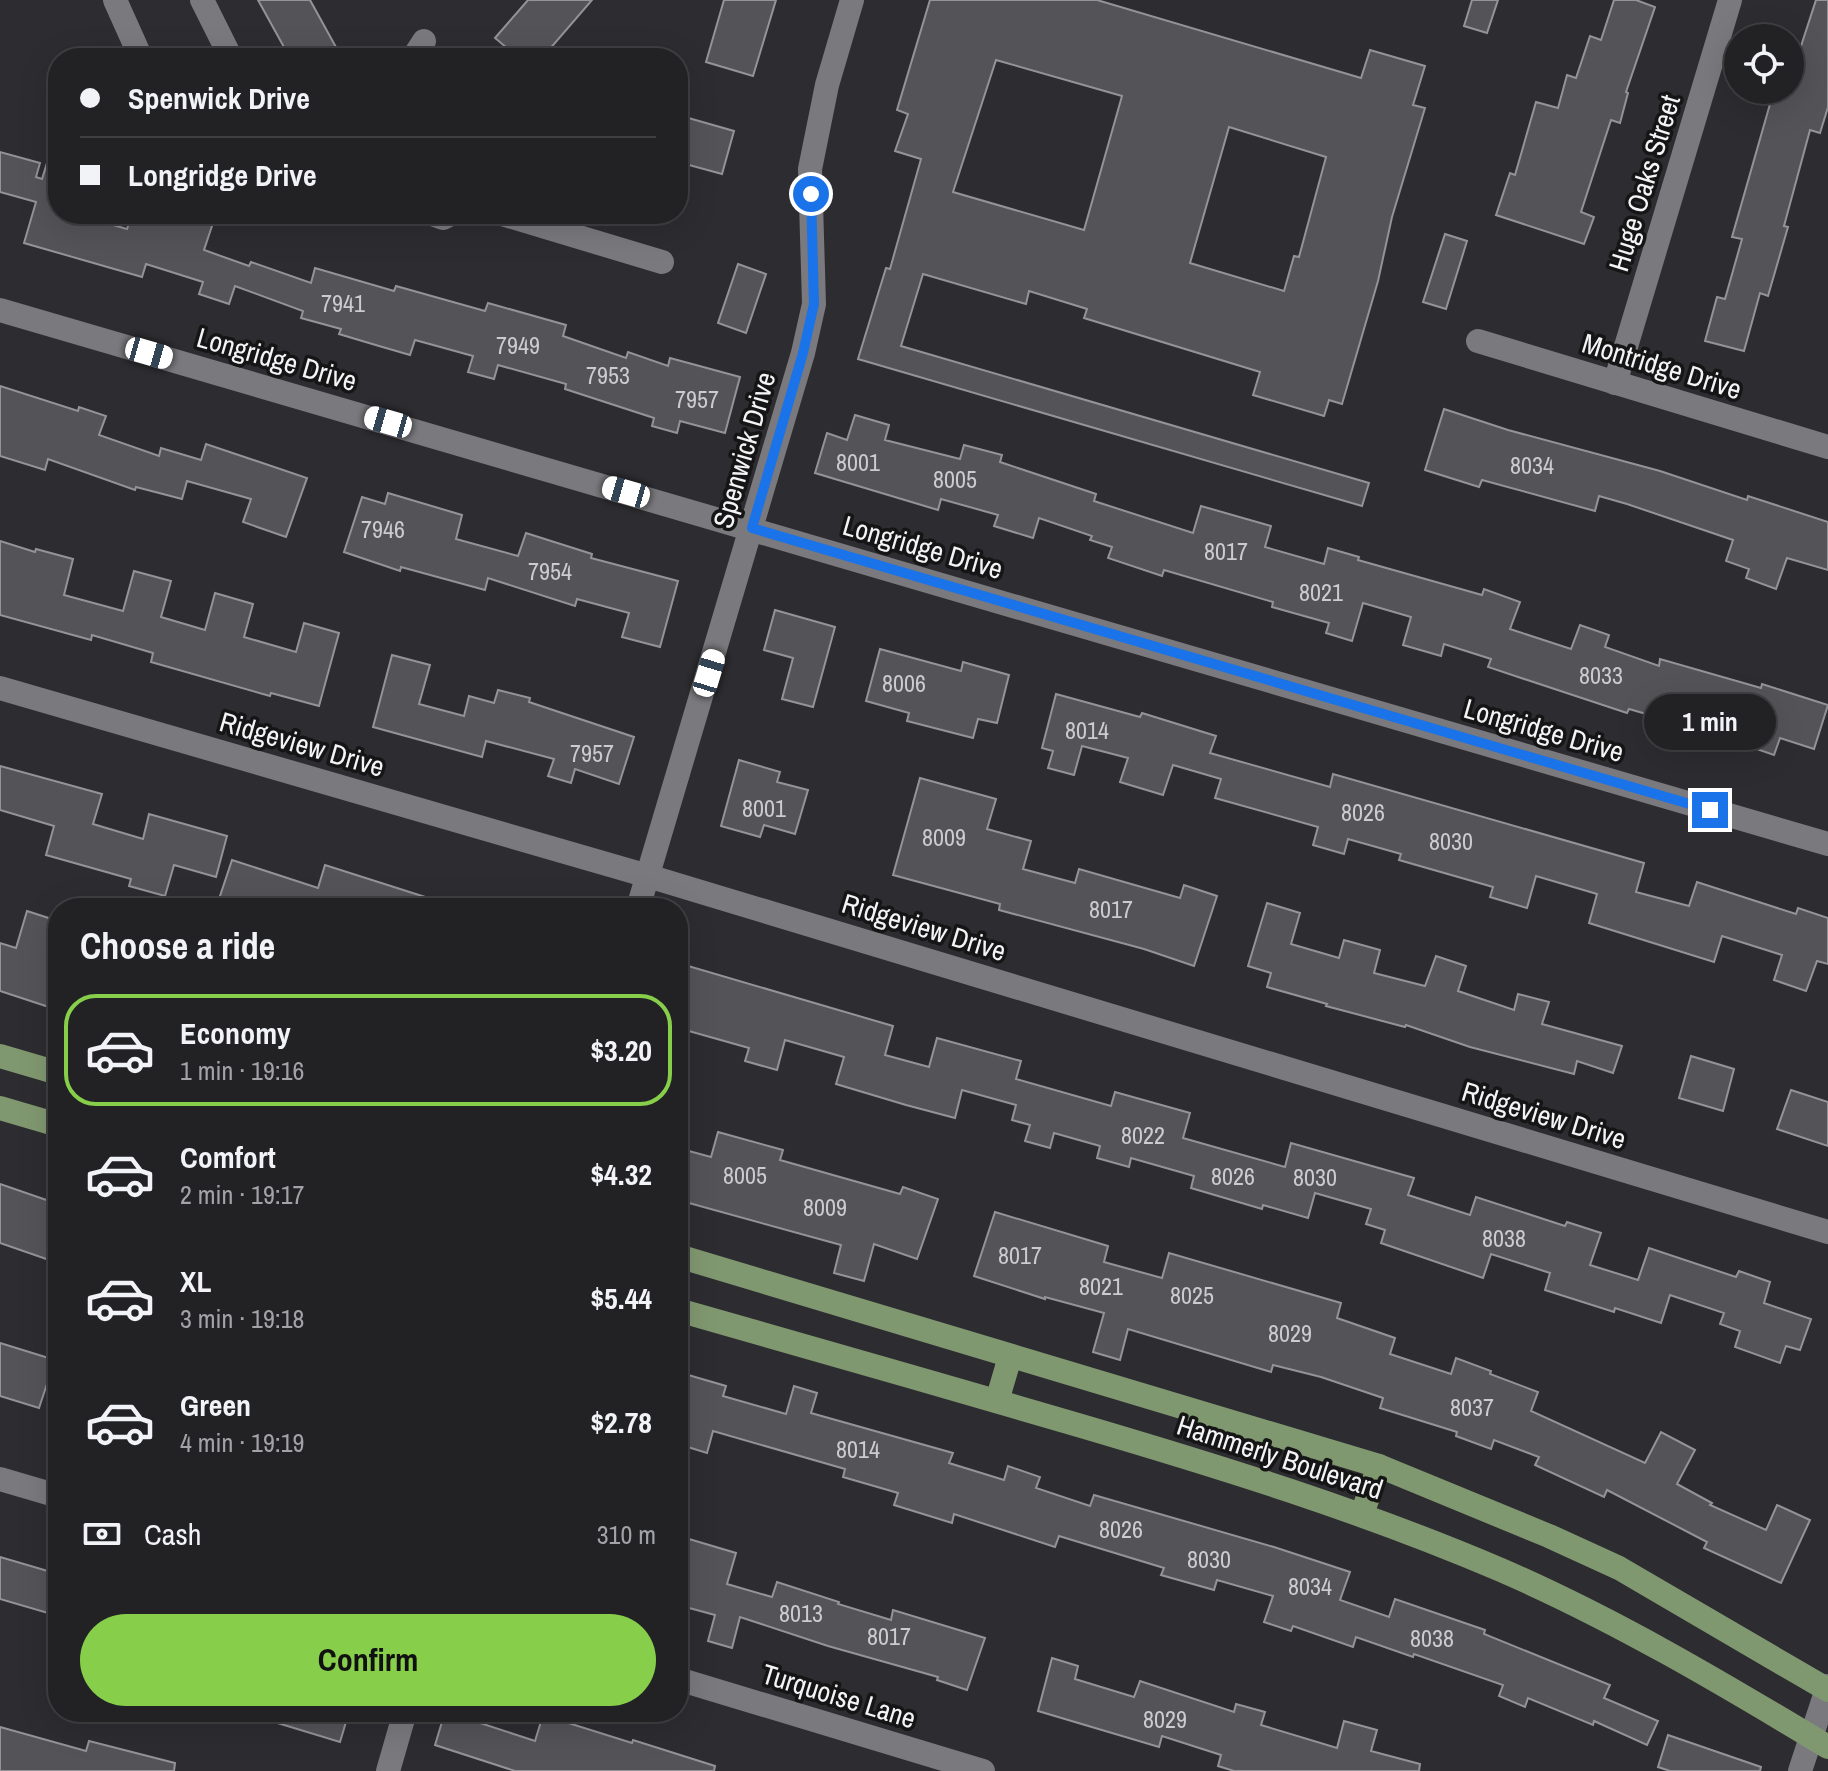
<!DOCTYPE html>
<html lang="en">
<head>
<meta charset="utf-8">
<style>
	:root { --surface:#222124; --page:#2e2e31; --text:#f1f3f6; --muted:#a2a3a6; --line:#3f3e41; --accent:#87cf4b }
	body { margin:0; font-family:"Archivo Narrow",sans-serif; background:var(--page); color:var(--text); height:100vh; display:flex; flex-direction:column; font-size:30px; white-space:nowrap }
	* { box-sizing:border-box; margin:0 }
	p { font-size:26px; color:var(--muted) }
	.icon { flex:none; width:44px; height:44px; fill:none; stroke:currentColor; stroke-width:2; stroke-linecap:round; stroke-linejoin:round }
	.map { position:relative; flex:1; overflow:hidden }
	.side { position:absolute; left:48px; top:898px; width:640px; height:824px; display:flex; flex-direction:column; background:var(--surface); border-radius:32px; box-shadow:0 8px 32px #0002,0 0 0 2px var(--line) }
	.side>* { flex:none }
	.guide { position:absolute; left:48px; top:48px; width:640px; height:176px; border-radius:32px; box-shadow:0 8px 32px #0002,0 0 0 2px var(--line); display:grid; align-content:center; height:176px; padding:0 32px; background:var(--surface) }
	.controls { position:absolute; left:1724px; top:24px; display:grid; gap:16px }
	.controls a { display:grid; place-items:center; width:80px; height:80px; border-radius:50%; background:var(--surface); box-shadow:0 8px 32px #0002,0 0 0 2px var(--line); font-size:40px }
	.end { position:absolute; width:36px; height:36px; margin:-18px; border:10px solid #1a73e8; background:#fff; box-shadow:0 0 0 4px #fff }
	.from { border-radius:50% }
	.bubble { position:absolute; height:56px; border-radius:28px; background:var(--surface); box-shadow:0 8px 32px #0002,0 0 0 2px var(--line); font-size:26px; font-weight:700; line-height:56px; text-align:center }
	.car { position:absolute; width:24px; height:48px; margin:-24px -12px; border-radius:10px; box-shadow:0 0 6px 2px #0007; background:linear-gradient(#fff 24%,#345 0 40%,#fff 0 76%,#345 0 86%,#fff 0) }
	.guide b { display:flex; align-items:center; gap:28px; height:76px; font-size:30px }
	.guide b+b { border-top:2px solid var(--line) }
	.guide i { width:20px; height:20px; background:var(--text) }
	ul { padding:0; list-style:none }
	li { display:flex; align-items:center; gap:24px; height:112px; margin:0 16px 12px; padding:0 16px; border:4px solid transparent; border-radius:32px }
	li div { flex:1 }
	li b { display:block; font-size:30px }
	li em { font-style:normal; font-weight:700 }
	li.active { border-color:var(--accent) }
	li>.icon { width:72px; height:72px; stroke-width:1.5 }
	h2 { padding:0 32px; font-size:36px; line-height:96px }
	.pay { display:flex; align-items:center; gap:20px; height:88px; padding:0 32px; font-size:30px }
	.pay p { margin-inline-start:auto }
	.button { display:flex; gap:16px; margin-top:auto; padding:16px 32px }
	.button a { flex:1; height:92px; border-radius:48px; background:var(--accent); color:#111; font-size:32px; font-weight:700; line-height:92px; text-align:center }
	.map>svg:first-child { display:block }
	.building { fill:#545357; stroke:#949398; stroke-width:2; fill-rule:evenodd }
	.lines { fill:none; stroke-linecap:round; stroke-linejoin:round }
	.minor { stroke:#7a797d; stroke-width:24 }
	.major { stroke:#809870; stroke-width:24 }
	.route { stroke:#1a73e8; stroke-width:10 }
	.labels { text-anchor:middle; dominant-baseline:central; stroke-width:7; stroke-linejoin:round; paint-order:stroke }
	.number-label { font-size:24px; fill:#cccbce }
	.street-label { font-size:28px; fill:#f4f3f6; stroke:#151516 }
</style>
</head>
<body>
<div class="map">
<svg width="1828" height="1771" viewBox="0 0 1828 1771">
	<rect width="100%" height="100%" fill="#2d2c30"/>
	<g class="building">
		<path d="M 258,0 L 310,0 L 342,58 L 290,58 Z"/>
		<path d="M 528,0 L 592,0 L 542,58 L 519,58 L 495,38 Z"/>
		<path d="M 724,0 L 776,0 L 753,76 L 706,62 Z"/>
		<path d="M 930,0 L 1097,0 L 1361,78 L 1370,50 L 1425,66 L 1413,105 L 1425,108 L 1392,217 L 1378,281 L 1342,404 L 1329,400 L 1324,416 L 1253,395 L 1260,372 L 1084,318 L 1087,309 L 1029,291 L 1026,304 L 923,274 L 901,346 L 1369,483 L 1362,506 L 858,359 L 886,268 L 890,269 L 921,159 L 895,151 L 908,114 L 897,110 ZM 996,60 L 1122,96 L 1084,230 L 953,192 ZM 1229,127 L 1326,157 L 1299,257 L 1294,256 L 1284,291 L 1190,263 Z"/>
		<path d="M 1472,0 L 1498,0 L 1487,33 L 1464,26 Z"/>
		<path d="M 1614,0 L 1636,0 L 1655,7 L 1626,92 L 1628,93 L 1620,123 L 1611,120 L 1581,212 L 1594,217 L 1584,244 L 1496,215 L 1510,173 L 1515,175 L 1536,102 L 1558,108 L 1567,75 L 1576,78 L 1590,36 L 1601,40 Z"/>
		<path d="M 1816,0 L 1828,0 L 1828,107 L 1820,133 L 1810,130 L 1784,226 L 1788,227 L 1768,296 L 1760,293 L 1744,351 L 1705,341 L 1717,297 L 1725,299 L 1742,239 L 1732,237 L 1774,90 L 1790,90 L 1790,43 L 1801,46 Z"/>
		<path d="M 678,115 L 734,131 L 722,174 L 678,162 Z"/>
		<path d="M 52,147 L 58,148 L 58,214 L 75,214 L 127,229 L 132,214 L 216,214 L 204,250 L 249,266 L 251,262 L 311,283 L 315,268 L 394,291 L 396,286 L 485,311 L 488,303 L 566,325 L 563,336 L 626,358 L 628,352 L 668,366 L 670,358 L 740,377 L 725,433 L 680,421 L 677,433 L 652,426 L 654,418 L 565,389 L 566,384 L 498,365 L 494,379 L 468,372 L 473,356 L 415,340 L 410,355 L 379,346 L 339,334 L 341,329 L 301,318 L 303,311 L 235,286 L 229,304 L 199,294 L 203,282 L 146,264 L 142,277 L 24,243 L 36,202 L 0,192 L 0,152 L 40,163 L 36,177 L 42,179 Z"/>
		<path d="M 1445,234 L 1467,241 L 1446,309 L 1423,302 Z"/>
		<path d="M 738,264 L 766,274 L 746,333 L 718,323 Z"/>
		<path d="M 0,386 L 78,411 L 79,407 L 106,416 L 99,435 L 159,456 L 161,448 L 201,460 L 206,444 L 307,478 L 286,537 L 243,522 L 251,499 L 187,481 L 182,499 L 136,487 L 135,490 L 48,459 L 45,470 L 0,456 Z"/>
		<path d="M 1444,409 L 1508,430 L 1660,471 L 1747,500 L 1748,496 L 1828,522 L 1828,570 L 1787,558 L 1776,589 L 1746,578 L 1749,569 L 1726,561 L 1733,540 L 1627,504 L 1599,496 L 1595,511 L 1482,480 L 1479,487 L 1425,470 Z"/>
		<path d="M 855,415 L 889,425 L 885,440 L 960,459 L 964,445 L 1002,455 L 1000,462 L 1096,494 L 1094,501 L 1193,533 L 1201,506 L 1271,526 L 1265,547 L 1324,564 L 1328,548 L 1359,557 L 1358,560 L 1482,595 L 1484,589 L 1520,602 L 1510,629 L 1571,649 L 1580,625 L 1609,635 L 1605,647 L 1659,666 L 1660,659 L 1761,688 L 1762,684 L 1828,705 L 1814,749 L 1780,738 L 1774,755 L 1742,744 L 1743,742 L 1629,709 L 1627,713 L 1488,667 L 1491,659 L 1444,644 L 1441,656 L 1403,645 L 1411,617 L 1363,603 L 1352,641 L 1326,633 L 1329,623 L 1272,607 L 1273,602 L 1164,570 L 1162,576 L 1108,558 L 1112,547 L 1090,540 L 1092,536 L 1039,518 L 1033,538 L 994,526 L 998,515 L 941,499 L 938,510 L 815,473 L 827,433 L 847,440 Z"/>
		<path d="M 388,493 L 462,515 L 456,539 L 518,556 L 526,533 L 592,554 L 591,558 L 678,581 L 660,647 L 622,637 L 629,613 L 577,599 L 575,606 L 488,578 L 485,590 L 401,567 L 400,571 L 344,552 L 362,497 L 385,504 Z"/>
		<path d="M 0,541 L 35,552 L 36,549 L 73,559 L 64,595 L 123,611 L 134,571 L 171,581 L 161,617 L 205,630 L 215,593 L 253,604 L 244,637 L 296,652 L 304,623 L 339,633 L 319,706 L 271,693 L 270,696 L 151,662 L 153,653 L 92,635 L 91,640 L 0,615 Z"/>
		<path d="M 775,610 L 835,627 L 813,707 L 782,699 L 793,658 L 764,650 Z"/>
		<path d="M 880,649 L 961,671 L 963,662 L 1009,675 L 997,723 L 978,719 L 973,738 L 907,721 L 909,713 L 866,701 Z"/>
		<path d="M 392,655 L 430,665 L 419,704 L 464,716 L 469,696 L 494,703 L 498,690 L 530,698 L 529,702 L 634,737 L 619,784 L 575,769 L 571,783 L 548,776 L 554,759 L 486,741 L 482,757 L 373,727 Z"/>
		<path d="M 1056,694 L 1140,717 L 1142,713 L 1216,736 L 1210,753 L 1330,787 L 1333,774 L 1644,863 L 1636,892 L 1689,906 L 1697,882 L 1796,914 L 1798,908 L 1828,918 L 1828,964 L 1817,961 L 1806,991 L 1774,980 L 1782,955 L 1722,936 L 1714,962 L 1589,923 L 1597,894 L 1536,876 L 1527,908 L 1490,897 L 1493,887 L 1399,860 L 1401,854 L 1348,839 L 1344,854 L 1313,845 L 1318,827 L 1215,798 L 1221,779 L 1173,765 L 1163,795 L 1120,782 L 1128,758 L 1082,746 L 1074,775 L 1048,768 L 1053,751 L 1042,748 Z"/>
		<path d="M 739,760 L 780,772 L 777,782 L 808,790 L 795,834 L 764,825 L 760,837 L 721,826 Z"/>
		<path d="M 0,766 L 102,794 L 93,824 L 143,839 L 149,814 L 227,836 L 216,877 L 174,865 L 165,896 L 129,886 L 131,879 L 46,855 L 54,826 L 0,810 Z"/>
		<path d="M 920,778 L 996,799 L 987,829 L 1031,841 L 1023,869 L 1075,883 L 1079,869 L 1180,898 L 1184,885 L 1217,896 L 1194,966 L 1144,949 L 999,910 L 1000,904 L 893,875 Z"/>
		<path d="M 232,860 L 318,888 L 325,865 L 444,903 L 443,908 L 216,908 Z"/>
		<path d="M 1267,903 L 1300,913 L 1291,944 L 1339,958 L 1344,940 L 1380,950 L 1374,973 L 1425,986 L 1436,956 L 1466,966 L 1458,991 L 1514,1010 L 1518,994 L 1549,1002 L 1542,1024 L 1622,1046 L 1613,1073 L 1577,1061 L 1574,1074 L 1470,1047 L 1406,1025 L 1405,1027 L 1326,1006 L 1327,1004 L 1267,987 L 1271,973 L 1248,966 Z"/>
		<path d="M 27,911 L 58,921 L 58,1010 L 0,991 L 0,943 L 16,948 Z"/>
		<path d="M 678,963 L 893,1026 L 885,1055 L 929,1067 L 937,1038 L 1021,1061 L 1016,1079 L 1111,1106 L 1115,1092 L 1190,1113 L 1183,1138 L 1285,1167 L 1291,1143 L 1414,1178 L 1408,1195 L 1470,1215 L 1476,1197 L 1565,1226 L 1567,1222 L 1601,1233 L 1590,1265 L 1638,1280 L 1649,1248 L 1736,1277 L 1739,1271 L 1770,1282 L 1764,1303 L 1811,1319 L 1800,1350 L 1786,1346 L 1780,1363 L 1735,1347 L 1740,1331 L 1720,1324 L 1724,1313 L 1670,1295 L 1661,1323 L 1615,1308 L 1614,1312 L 1545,1290 L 1550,1273 L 1491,1254 L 1483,1278 L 1381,1243 L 1385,1230 L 1366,1224 L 1371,1209 L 1315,1193 L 1308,1218 L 1263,1205 L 1262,1209 L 1191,1188 L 1194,1176 L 1131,1158 L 1129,1167 L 1097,1158 L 1100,1146 L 1054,1133 L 1050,1148 L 1025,1141 L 1030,1125 L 1012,1120 L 1016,1105 L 962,1090 L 955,1118 L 906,1105 L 836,1084 L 844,1057 L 785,1040 L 777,1070 L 745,1061 L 749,1048 L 678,1028 Z"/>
		<path d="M 1691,1056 L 1734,1069 L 1723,1111 L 1679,1098 Z"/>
		<path d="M 1791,1090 L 1828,1102 L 1828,1146 L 1777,1129 Z"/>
		<path d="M 718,1132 L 783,1150 L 780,1160 L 900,1194 L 903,1187 L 938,1199 L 917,1259 L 874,1244 L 864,1281 L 834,1273 L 841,1245 L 678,1200 L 678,1148 L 711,1157 Z"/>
		<path d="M 0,1184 L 58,1204 L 58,1263 L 0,1243 Z"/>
		<path d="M 995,1212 L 1108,1246 L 1104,1262 L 1162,1278 L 1169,1253 L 1341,1303 L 1337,1318 L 1395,1338 L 1390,1354 L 1451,1374 L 1456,1358 L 1491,1371 L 1490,1374 L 1538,1392 L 1531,1411 L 1645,1463 L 1661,1432 L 1695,1450 L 1677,1484 L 1712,1503 L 1710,1505 L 1766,1530 L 1777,1505 L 1810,1520 L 1781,1583 L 1704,1548 L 1707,1542 L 1607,1490 L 1604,1497 L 1535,1465 L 1539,1457 L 1494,1440 L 1491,1449 L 1456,1436 L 1457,1432 L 1380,1408 L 1383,1398 L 1321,1377 L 1273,1365 L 1271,1372 L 1128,1329 L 1120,1360 L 1093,1352 L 1104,1313 L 1045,1297 L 1045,1299 L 974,1276 Z"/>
		<path d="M 0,1343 L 55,1360 L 39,1408 L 0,1396 Z"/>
		<path d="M 678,1372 L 726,1386 L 723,1396 L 786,1414 L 794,1386 L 817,1393 L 811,1413 L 953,1453 L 949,1463 L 1004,1480 L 1008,1466 L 1040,1477 L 1036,1488 L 1090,1506 L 1094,1495 L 1274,1547 L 1350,1572 L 1340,1600 L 1389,1617 L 1395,1599 L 1485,1630 L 1484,1634 L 1610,1685 L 1604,1698 L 1658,1721 L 1647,1745 L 1594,1721 L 1593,1725 L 1528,1698 L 1525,1707 L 1499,1696 L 1503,1685 L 1414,1654 L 1413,1657 L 1356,1637 L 1353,1647 L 1293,1626 L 1291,1631 L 1264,1622 L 1273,1596 L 1217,1580 L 1214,1590 L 1161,1575 L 1164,1568 L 1059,1536 L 1055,1547 L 954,1514 L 952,1523 L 894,1505 L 898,1493 L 843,1477 L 845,1469 L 713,1431 L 707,1453 L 678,1444 Z"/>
		<path d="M 689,1539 L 736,1553 L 727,1584 L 772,1597 L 777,1582 L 839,1602 L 838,1604 L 891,1620 L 893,1610 L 985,1638 L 967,1690 L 937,1680 L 938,1677 L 828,1646 L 740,1617 L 732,1648 L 708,1641 L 715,1615 L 678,1605 L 678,1578 Z"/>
		<path d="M 0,1557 L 58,1574 L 58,1616 L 0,1599 Z"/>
		<path d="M 1052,1658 L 1078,1666 L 1075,1679 L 1134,1697 L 1140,1681 L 1234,1712 L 1236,1704 L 1265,1712 L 1261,1725 L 1337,1748 L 1344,1721 L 1377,1730 L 1371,1751 L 1420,1764 L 1419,1771 L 1234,1771 L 1218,1766 L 1221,1755 L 1162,1736 L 1159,1747 L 1038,1711 Z"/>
		<path d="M 262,1712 L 349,1712 L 340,1742 L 261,1718 Z"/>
		<path d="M 445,1712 L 470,1712 L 468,1719 L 535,1741 L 543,1715 L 632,1743 L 633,1740 L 715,1766 L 714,1771 L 515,1771 L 435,1745 Z"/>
		<path d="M 0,1727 L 86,1751 L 89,1741 L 175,1763 L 174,1771 L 0,1771 Z"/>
		<path d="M 1668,1735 L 1761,1767 L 1760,1771 L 1670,1771 L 1658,1767 Z"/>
	</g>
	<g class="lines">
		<g class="minor">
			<path d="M 115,0 L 141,58"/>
			<path d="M 202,0 L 231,58"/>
			<path d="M 413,58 L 424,41"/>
			<path d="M 432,214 L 443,218 L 451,214"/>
			<path d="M 502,214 L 662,262"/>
			<path d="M 0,310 L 1828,844"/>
			<path d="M 1478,341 L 1828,447"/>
			<path d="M 1615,383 L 1730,0"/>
			<path d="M 0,688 L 648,876 L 1828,1232"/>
			<path d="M 638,908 L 803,353 L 814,304 L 810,169 L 827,85 L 852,0"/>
			<path d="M 0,1479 L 58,1496"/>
			<path d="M 678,1679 L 983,1771"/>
			<path d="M 388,1771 L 405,1712"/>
			<path d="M 1800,1771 L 1828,1686"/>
		</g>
		<g class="major">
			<path d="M 0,1056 L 58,1073"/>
			<path d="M 0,1108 L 58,1125"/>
			<path d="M 678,1256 L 1379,1466 L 1549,1536 L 1619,1568 L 1828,1690"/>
			<path d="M 678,1310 C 811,1348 945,1386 1078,1425 C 1221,1467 1363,1511 1501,1570 C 1614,1619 1722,1683 1828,1747"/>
			<path d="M 997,1401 L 1010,1357"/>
			<path d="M 1362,1514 L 1379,1466"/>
		</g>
	</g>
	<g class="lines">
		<path class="route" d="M 811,194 L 814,304 L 803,353 L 752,528 L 1710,810"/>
	</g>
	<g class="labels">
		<g class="number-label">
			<text x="343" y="303">7941</text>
			<text x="518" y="345">7949</text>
			<text x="608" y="375">7953</text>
			<text x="697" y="399">7957</text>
			<text x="858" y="462">8001</text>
			<text x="1532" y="465">8034</text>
			<text x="955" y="479">8005</text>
			<text x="383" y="529">7946</text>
			<text x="1226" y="551">8017</text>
			<text x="550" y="571">7954</text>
			<text x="1321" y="592">8021</text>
			<text x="1601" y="675">8033</text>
			<text x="904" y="683">8006</text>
			<text x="1087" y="730">8014</text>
			<text x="592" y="753">7957</text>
			<text x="764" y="808">8001</text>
			<text x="1363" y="812">8026</text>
			<text x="944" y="837">8009</text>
			<text x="1451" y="841">8030</text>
			<text x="1111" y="909">8017</text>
			<text x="1143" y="1135">8022</text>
			<text x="745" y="1175">8005</text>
			<text x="1233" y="1176">8026</text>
			<text x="1315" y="1177">8030</text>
			<text x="825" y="1207">8009</text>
			<text x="1504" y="1238">8038</text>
			<text x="1020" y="1255">8017</text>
			<text x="1101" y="1286">8021</text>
			<text x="1192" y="1295">8025</text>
			<text x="1290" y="1333">8029</text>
			<text x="1472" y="1407">8037</text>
			<text x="858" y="1449">8014</text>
			<text x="1121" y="1529">8026</text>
			<text x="1209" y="1559">8030</text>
			<text x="1310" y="1586">8034</text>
			<text x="801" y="1613">8013</text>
			<text x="889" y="1636">8017</text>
			<text x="1432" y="1638">8038</text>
			<text x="1165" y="1719">8029</text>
		</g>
		<g class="street-label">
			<text transform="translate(1644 183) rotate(-73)">Huge Oaks Street</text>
			<text transform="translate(277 359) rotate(16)">Longridge Drive</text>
			<text transform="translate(1662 366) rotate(17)">Montridge Drive</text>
			<text transform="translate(744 450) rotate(-74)">Spenwick Drive</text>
			<text transform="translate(923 547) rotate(16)">Longridge Drive</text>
			<text transform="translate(1544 730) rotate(16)">Longridge Drive</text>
			<text transform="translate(302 744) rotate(16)">Ridgeview Drive</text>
			<text transform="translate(924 927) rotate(17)">Ridgeview Drive</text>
			<text transform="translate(1544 1115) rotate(17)">Ridgeview Drive</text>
			<text transform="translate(1280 1457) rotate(18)">Hammerly Boulevard</text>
			<text transform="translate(839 1696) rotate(17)">Turquoise Lane</text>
		</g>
	</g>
</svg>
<div class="controls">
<a><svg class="icon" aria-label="locate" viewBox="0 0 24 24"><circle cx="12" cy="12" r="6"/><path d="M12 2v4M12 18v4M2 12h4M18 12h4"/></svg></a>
</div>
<i class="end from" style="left:811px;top:194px"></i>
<i class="end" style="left:1710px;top:810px"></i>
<div class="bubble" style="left:1644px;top:694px;width:132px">1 min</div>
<i class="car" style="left:149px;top:353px;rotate:106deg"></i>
<i class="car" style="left:388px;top:422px;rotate:286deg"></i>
<i class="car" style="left:626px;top:492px;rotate:286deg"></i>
<i class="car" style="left:709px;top:673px;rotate:17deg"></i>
<div class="guide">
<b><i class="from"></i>Spenwick Drive</b>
<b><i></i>Longridge Drive</b>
</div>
<section class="side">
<h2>Choose a ride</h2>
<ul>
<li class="active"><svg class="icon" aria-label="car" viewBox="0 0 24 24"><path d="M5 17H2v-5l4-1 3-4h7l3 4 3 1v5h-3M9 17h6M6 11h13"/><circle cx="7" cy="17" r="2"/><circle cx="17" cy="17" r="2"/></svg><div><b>Economy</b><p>1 min · 19:16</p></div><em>$3.20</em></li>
<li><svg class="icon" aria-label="car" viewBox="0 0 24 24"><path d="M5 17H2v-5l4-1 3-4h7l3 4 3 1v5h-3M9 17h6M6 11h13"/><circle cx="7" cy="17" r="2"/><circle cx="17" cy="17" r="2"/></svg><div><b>Comfort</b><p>2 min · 19:17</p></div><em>$4.32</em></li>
<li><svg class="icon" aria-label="car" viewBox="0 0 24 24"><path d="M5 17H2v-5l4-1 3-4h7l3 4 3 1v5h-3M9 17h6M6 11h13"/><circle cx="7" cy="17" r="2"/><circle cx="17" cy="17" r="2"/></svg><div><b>XL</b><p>3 min · 19:18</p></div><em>$5.44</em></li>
<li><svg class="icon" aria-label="car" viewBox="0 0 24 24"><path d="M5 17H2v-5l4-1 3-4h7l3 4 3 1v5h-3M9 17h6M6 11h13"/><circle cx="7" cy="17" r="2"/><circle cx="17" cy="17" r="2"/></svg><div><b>Green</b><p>4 min · 19:19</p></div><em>$2.78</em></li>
</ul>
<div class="pay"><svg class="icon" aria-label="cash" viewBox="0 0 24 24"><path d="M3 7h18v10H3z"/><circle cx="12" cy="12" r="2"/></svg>Cash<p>310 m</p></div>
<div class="button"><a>Confirm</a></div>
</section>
</div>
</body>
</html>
